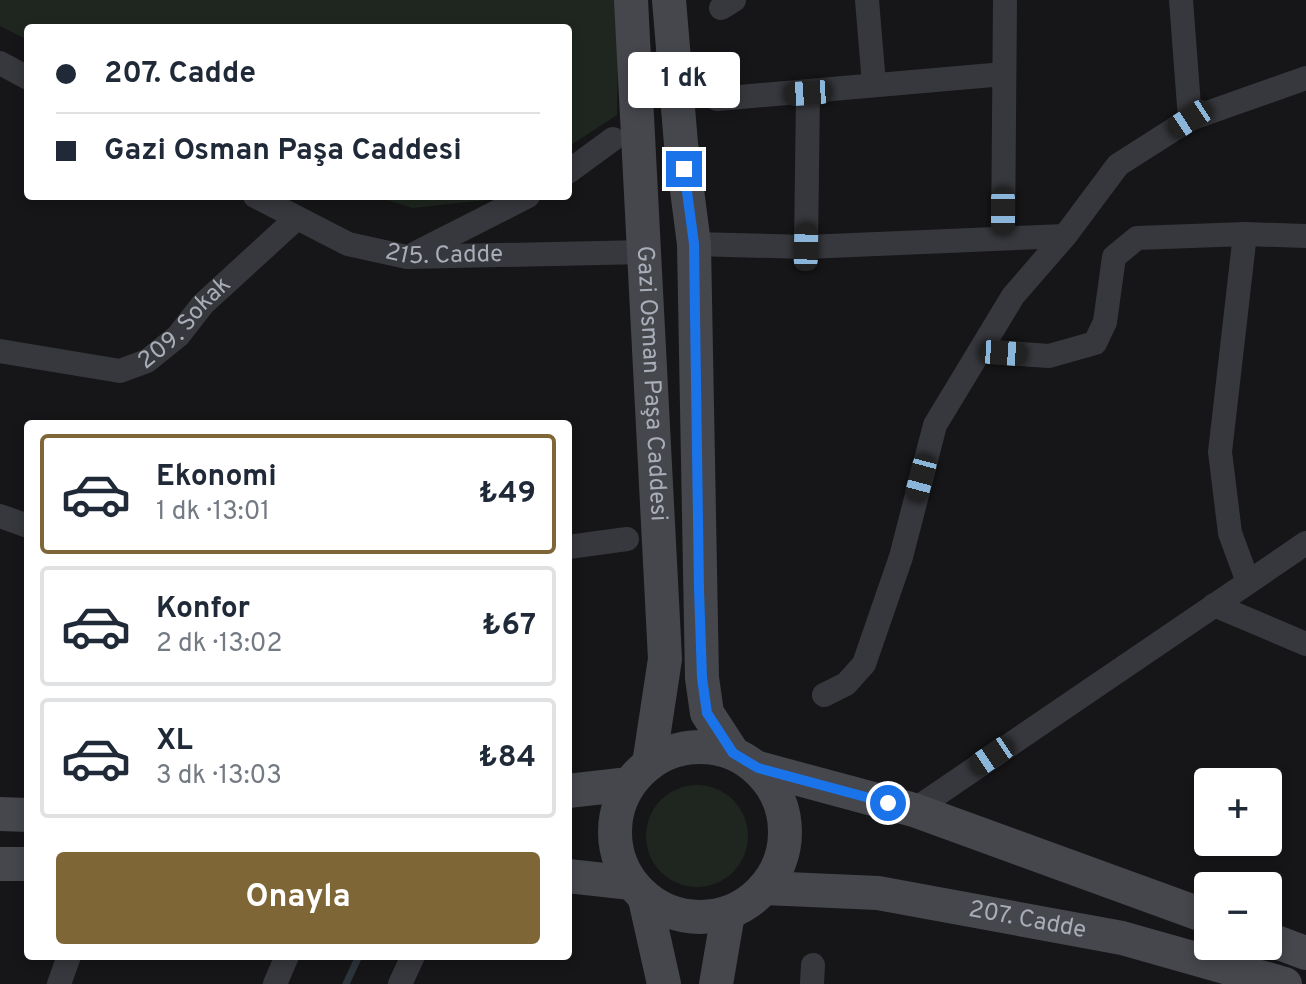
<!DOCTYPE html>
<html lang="tr">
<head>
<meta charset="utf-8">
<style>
	:root { --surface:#fff; --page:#f2f2f3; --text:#1f2937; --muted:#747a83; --line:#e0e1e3; --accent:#7e6636 }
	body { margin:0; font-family:Overpass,sans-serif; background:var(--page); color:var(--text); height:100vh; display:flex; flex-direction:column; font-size:30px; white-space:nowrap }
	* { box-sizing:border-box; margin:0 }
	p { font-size:26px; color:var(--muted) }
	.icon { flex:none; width:44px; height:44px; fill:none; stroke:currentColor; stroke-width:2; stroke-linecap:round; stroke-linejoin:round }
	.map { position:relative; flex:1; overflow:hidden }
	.panel { position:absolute; left:24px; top:420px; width:548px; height:540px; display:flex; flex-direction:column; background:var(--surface); border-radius:8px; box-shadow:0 4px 12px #0003 }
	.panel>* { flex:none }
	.hud { position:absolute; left:24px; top:24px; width:548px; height:176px; border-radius:8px; box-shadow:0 4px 12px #0003; display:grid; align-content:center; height:176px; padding:0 32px; background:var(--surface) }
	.tools { position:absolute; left:1194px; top:768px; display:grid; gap:16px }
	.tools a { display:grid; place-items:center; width:88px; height:88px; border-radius:8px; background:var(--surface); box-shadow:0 4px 12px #0003; font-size:40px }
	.end { position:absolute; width:36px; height:36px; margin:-18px; border:10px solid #1a73e8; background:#fff; box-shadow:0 0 0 4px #fff }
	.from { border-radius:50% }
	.bubble { position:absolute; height:56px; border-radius:8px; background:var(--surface); box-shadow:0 4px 12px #0003; font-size:26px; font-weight:700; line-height:56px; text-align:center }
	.car { position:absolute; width:24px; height:48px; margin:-24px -12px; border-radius:10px; box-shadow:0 0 6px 2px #0007; background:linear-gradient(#222 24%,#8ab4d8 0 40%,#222 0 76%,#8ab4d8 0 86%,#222 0) }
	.hud b { display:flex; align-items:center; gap:28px; height:76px; font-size:30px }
	.hud b+b { border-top:2px solid var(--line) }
	.hud i { width:20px; height:20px; background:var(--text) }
	ul { padding:14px 0 0; list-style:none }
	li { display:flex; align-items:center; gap:24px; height:120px; margin:0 16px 12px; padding:0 16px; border:4px solid var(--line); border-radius:8px }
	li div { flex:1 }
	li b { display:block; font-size:30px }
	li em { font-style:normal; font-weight:700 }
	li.active { border-color:var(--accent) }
	li>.icon { width:72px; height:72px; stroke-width:1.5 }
	.cta { display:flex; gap:16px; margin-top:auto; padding:16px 32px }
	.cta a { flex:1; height:92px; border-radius:8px; background:var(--accent); color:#fff; font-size:32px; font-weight:700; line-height:92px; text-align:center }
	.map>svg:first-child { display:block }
	.green { fill:#1e261f }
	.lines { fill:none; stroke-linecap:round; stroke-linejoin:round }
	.stream { stroke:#2c353c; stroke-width:7 }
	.street { stroke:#37383d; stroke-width:24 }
	.secondary { stroke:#45474d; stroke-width:34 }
	.route { stroke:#1a73e8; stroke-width:10 }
	.labels { text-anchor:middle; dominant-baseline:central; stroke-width:8; stroke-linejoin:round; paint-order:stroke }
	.street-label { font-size:24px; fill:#a8adb8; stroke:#111113 }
</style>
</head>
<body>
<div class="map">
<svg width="1306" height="984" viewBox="0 0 1306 984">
	<rect width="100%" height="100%" fill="#161618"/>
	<g class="green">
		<path d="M 0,0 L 619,0 L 617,115 L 568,147 L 568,28 L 28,28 L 28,40 L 0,26 Z"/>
		<path d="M 374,196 L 493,196 L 486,200 L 413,208 Z"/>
		<circle cx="697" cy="836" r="51"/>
	</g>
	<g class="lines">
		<path class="stream" d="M 346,984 L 359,956"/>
		<g class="street">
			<path d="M 867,0 L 874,84"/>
			<path d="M 1181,0 L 1190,119"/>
			<path d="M 721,8 L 734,0"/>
			<path d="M 0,63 L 28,78"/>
			<path d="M 717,99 L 1004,74"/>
			<path d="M 568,172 L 613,139"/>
			<path id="s1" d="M 255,196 L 348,244 L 407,257 L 645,252"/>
			<path d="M 1245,234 L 1220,452 L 1230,533 L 1248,582"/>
			<path d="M 1003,238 L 1005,0"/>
			<path d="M 694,244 L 806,247 L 1065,236"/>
			<path d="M 806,247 L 808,93"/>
			<path d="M 416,253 L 528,196"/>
			<path id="s2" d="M 0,351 L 120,371 L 147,361 L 178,336 L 203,304 L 297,218"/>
			<path d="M 980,351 L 1049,356 L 1095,343 L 1105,322 L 1114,257 L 1137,238 L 1245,234 L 1306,236"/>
			<path d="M 0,516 L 28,526"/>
			<path d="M 568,547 L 627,539"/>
			<path d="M 1214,605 L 1306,644"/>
			<path d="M 824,695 L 846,684 L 864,664 L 901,557 L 935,425 L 1013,296 L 1065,236 L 1118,165 L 1190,119 L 1306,78"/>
			<path d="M 914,810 L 1306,543"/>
			<path d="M 59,984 L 69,956"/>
			<path d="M 275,984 L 287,956"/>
			<path d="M 400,984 L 413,956"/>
			<path d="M 812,984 L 813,965"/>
		</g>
		<g class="secondary">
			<path id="s3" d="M 631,0 L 665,659 L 649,764"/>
			<path d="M 669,0 L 681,144 L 694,244 L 702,678 L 707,713 L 733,753"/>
			<circle cx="700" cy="832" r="85"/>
			<path d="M 758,768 L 914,810 L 1208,917"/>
			<path d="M 568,791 L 629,784"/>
			<path d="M 0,814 L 28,815"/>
			<path d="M 0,864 L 28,864"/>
			<path d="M 568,876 L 631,883"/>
			<path id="s4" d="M 764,888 L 878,893 L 1122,938 L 1285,984"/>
			<path d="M 645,899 L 664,984"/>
			<path d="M 1268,939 L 1306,953"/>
			<path d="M 716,984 L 728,914"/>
		</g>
	</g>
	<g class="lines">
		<path class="route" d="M 684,169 L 694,244 L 699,589 L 702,678 L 707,713 L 733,753 L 758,768 L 888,803"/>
	</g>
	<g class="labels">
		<g class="street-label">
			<text stroke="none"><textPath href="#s1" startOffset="202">215. Cadde</textPath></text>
			<text stroke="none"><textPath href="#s2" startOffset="204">209. Sokak</textPath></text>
			<text stroke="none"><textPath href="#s3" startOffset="384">Gazi Osman Paşa Caddesi</textPath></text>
			<text stroke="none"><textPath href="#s4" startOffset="266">207. Cadde</textPath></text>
		</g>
	</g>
</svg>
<div class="tools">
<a>+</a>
<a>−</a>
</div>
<i class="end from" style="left:888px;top:803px"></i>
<i class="end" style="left:684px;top:169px"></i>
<div class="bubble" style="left:628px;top:52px;width:112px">1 dk</div>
<i class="car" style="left:808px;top:93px;rotate:266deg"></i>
<i class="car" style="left:1190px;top:119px;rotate:237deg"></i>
<i class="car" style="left:1003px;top:211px;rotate:180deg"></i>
<i class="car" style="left:806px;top:247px;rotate:1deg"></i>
<i class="car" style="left:1003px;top:353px;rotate:94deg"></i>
<i class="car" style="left:921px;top:478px;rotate:195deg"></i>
<i class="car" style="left:992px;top:756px;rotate:236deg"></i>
<div class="hud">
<b><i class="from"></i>207. Cadde</b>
<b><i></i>Gazi Osman Paşa Caddesi</b>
</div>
<section class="panel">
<ul>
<li class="active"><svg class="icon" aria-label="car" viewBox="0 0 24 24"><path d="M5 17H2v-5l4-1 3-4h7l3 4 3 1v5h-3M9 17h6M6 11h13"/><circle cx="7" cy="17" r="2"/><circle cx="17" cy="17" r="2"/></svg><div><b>Ekonomi</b><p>1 dk · 13:01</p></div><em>₺49</em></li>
<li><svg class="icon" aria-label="car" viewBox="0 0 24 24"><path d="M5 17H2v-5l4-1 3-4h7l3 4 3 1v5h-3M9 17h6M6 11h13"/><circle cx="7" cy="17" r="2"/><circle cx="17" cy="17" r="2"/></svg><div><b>Konfor</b><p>2 dk · 13:02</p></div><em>₺67</em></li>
<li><svg class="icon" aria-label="car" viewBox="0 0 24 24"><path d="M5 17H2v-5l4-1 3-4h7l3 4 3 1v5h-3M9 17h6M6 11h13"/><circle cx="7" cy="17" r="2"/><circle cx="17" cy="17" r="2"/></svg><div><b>XL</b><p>3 dk · 13:03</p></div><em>₺84</em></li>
</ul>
<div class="cta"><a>Onayla</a></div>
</section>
</div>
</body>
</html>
